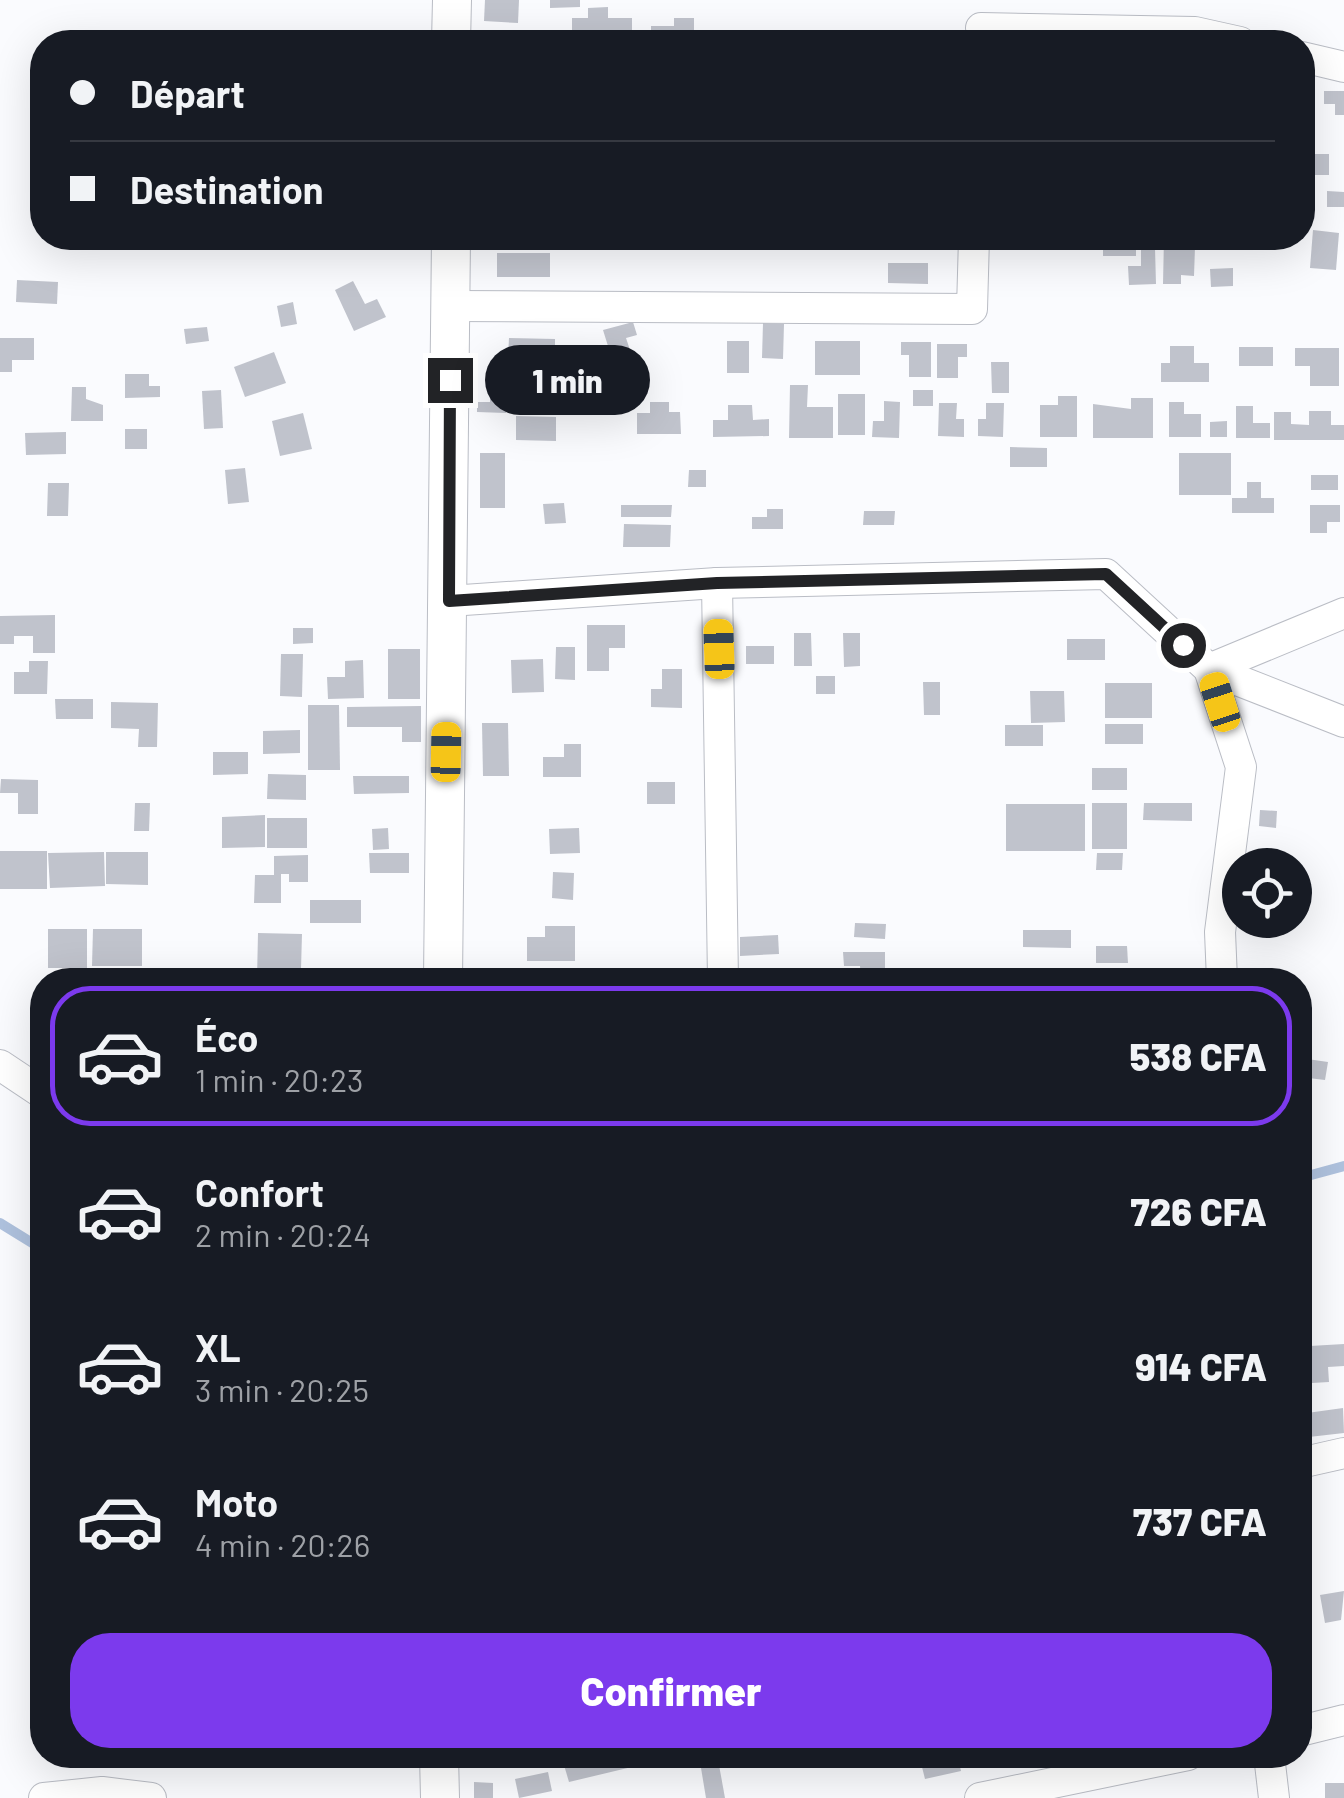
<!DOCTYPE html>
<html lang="fr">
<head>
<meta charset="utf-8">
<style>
	:root { --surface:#171b24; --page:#242831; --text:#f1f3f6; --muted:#9ea1a6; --line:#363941; --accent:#7c3aed }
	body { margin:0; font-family:Barlow,sans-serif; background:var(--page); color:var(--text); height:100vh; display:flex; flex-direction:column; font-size:38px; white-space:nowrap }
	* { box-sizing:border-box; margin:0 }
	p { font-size:32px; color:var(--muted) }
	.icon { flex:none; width:55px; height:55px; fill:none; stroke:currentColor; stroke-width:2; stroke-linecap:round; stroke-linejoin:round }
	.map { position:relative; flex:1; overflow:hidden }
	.panel { position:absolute; left:30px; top:968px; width:1282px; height:800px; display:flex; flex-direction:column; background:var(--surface); border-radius:40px; box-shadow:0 10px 40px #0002 }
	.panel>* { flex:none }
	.top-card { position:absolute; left:30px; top:30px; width:1285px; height:220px; border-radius:40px; box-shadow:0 10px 40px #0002; display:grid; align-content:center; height:220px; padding:0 40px; background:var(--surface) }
	.buttons { position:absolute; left:1222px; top:848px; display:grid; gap:20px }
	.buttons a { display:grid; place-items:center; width:90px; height:90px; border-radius:50%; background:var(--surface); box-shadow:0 10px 40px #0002; font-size:50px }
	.end { position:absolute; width:45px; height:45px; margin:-22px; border:12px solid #222326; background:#fff; box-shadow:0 0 0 5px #fff }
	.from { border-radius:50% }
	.bubble { position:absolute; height:70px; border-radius:35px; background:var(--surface); box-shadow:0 10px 40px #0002; font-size:32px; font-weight:800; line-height:70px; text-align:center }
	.car { position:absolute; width:30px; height:60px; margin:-30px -15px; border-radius:12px; box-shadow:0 0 8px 2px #0007; background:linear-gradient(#f5c518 24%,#345 0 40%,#f5c518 0 76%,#345 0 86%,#f5c518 0) }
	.top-card b { display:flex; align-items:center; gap:35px; height:95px; font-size:38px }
	.top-card b+b { border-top:2px solid var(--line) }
	.top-card i { width:25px; height:25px; background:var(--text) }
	ul { padding:18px 0 0; list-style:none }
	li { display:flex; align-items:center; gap:30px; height:140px; margin:0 20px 15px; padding:0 20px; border:5px solid transparent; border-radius:40px }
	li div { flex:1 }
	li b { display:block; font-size:38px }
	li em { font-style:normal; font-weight:800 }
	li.current { border-color:var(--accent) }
	li>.icon { width:90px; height:90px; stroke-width:1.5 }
	.button { display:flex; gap:20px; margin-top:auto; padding:20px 40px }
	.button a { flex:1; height:115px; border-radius:40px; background:var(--accent); color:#fff; font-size:40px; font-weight:800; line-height:115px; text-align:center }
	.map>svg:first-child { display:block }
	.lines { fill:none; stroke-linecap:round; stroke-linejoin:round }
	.stream { stroke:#afc2de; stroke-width:10 }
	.building { fill:#c0c3cc }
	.minor-casing { stroke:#babdc5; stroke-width:32 }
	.tertiary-casing { stroke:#babdc5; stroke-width:40 }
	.minor { stroke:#fff; stroke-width:30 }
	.tertiary { stroke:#fff; stroke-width:38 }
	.route { stroke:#222326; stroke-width:12 }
</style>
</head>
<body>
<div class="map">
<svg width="1344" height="1798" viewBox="0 0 1344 1798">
	<rect width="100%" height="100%" fill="#fafbfe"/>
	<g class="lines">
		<g class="stream">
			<path d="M 1300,1178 L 1344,1166"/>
			<path d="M 0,1223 L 42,1249"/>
		</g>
	</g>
	<g class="building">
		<path d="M 485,0 L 519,0 L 518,23 L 484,21 Z"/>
		<path d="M 550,0 L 580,0 L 580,7 L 550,8 Z"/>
		<path d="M 608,7 L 608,18 L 632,18 L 632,42 L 572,42 L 572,18 L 588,18 L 588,8 Z"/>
		<path d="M 674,18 L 694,18 L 694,42 L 651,42 L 651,26 L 674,26 Z"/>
		<path d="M 1324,91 L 1344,91 L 1344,115 L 1335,115 L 1335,104 L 1324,104 Z"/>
		<rect x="1312" y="154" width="17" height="21"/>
		<path d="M 1327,191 L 1344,192 L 1344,207 L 1327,207 Z"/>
		<path d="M 1313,230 L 1339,233 L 1336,270 L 1310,268 Z"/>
		<path d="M 487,238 L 518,238 L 518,245 L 487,246 Z"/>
		<path d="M 1103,238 L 1136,239 L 1136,256 L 1103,256 Z"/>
		<path d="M 1164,238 L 1181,238 L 1181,247 L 1195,247 L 1194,276 L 1181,275 L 1181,284 L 1163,284 Z"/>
		<path d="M 1141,248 L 1155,248 L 1156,284 L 1129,285 L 1128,266 L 1141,266 Z"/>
		<rect x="497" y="253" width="53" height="24"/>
		<path d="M 888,263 L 928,263 L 928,284 L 888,283 Z"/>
		<path d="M 1233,268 L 1233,286 L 1211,287 L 1210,269 Z"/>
		<path d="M 17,280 L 58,282 L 57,304 L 16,302 Z"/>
		<path d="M 353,281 L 365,304 L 377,299 L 386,317 L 354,331 L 335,290 Z"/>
		<path d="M 293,302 L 297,324 L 281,327 L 277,306 Z"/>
		<path d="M 633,322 L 637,335 L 626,338 L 632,356 L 613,362 L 603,330 Z"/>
		<path d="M 763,323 L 784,324 L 783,359 L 762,358 Z"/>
		<path d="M 207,327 L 209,341 L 186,344 L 184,329 Z"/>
		<path d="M 0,338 L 34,338 L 34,360 L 12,360 L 12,372 L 0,372 Z"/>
		<path d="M 509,338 L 555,339 L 555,358 L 508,357 Z"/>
		<rect x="727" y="341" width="22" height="32"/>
		<rect x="815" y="341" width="45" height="34"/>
		<path d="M 901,342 L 931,342 L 931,377 L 909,377 L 909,355 L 901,355 Z"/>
		<path d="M 937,344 L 967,344 L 967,357 L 958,357 L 958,378 L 937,378 Z"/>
		<path d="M 1170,346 L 1194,346 L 1194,363 L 1209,363 L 1209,382 L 1161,382 L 1161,363 L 1170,363 Z"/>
		<rect x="1239" y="347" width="34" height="19"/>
		<path d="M 1295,348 L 1339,348 L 1339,386 L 1310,386 L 1310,366 L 1295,366 Z"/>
		<path d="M 274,352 L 286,383 L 245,397 L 234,367 Z"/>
		<path d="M 991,362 L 1009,362 L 1009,393 L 992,393 Z"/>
		<path d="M 125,374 L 149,374 L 149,386 L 160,386 L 160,397 L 125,398 Z"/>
		<path d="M 490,385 L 507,385 L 506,413 L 477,412 L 477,402 L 490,402 Z"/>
		<path d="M 790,385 L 808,385 L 807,407 L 833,407 L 833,438 L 789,438 Z"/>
		<path d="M 72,387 L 86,387 L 86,399 L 103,405 L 103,421 L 71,421 Z"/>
		<path d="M 221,390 L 223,428 L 204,429 L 202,391 Z"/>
		<rect x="913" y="390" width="20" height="16"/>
		<rect x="838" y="394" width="27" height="41"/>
		<path d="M 1058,396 L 1077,396 L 1077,437 L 1040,437 L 1040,405 L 1058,405 Z"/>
		<path d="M 1131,398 L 1153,398 L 1153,438 L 1093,438 L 1093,404 L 1131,409 Z"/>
		<path d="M 884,401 L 900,402 L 899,438 L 872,437 L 873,421 L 884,421 Z"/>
		<path d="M 650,402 L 669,402 L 669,412 L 680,412 L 681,434 L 637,434 L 637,413 L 650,413 Z"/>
		<path d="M 1169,402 L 1184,402 L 1184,414 L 1201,414 L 1201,437 L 1169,437 Z"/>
		<path d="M 939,403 L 957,403 L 956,419 L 964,419 L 964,437 L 938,436 Z"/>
		<path d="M 986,403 L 1004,403 L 1003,437 L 978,436 L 978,419 L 986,419 Z"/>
		<path d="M 728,405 L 752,405 L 753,420 L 769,419 L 769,436 L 713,437 L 713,420 L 728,420 Z"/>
		<path d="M 1236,406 L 1253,406 L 1253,423 L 1270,423 L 1270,438 L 1236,438 Z"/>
		<path d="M 1309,411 L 1331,411 L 1331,425 L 1344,425 L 1344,440 L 1274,440 L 1274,412 L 1291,412 L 1291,424 L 1309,425 Z"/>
		<path d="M 303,413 L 312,449 L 280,456 L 272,421 Z"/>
		<path d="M 516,416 L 556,417 L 556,441 L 516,440 Z"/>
		<path d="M 1227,421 L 1227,437 L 1210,437 L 1210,422 Z"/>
		<rect x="125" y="429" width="22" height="20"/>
		<path d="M 66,432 L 66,454 L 26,455 L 25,433 Z"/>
		<path d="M 1010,447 L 1047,448 L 1047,467 L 1010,467 Z"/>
		<rect x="480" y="453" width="25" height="55"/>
		<rect x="1179" y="453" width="52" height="42"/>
		<path d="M 245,468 L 249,502 L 228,504 L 225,470 Z"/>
		<path d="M 689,470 L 706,470 L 706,487 L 688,487 Z"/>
		<rect x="1311" y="475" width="27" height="15"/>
		<path d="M 1247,482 L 1261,482 L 1261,498 L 1274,498 L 1274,513 L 1232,513 L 1232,498 L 1247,498 Z"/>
		<path d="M 48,483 L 69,483 L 68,516 L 47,516 Z"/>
		<path d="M 564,503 L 566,523 L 545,524 L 543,504 Z"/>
		<path d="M 621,505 L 672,505 L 671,517 L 621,517 Z"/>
		<path d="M 1310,505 L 1340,505 L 1340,522 L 1327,522 L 1327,533 L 1310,533 Z"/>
		<path d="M 767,509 L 783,509 L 783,529 L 752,529 L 752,517 L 767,517 Z"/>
		<path d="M 864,511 L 895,511 L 894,525 L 863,525 Z"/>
		<path d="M 624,524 L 671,525 L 670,547 L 623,547 Z"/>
		<path d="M 55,615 L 55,653 L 33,653 L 33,636 L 14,636 L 14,644 L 0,644 L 0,616 Z"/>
		<path d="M 587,625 L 625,625 L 625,648 L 609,648 L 609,671 L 587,671 Z"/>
		<path d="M 293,628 L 313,628 L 313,643 L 293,644 Z"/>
		<path d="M 794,633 L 811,633 L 812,666 L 794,666 Z"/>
		<path d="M 843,633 L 860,633 L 860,666 L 844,667 Z"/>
		<rect x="1067" y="639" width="38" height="21"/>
		<rect x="746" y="646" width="28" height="18"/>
		<path d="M 556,647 L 575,647 L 575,680 L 555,679 Z"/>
		<rect x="388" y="649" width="32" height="50"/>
		<path d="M 281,654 L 303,654 L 302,697 L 280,696 Z"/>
		<path d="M 543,659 L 544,692 L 512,693 L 511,660 Z"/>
		<path d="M 363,660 L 364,698 L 328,699 L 327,677 L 345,677 L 345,661 Z"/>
		<path d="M 29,661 L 48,661 L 47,694 L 14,694 L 14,672 L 29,672 Z"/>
		<path d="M 662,669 L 682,669 L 682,708 L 651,707 L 651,689 L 662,689 Z"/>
		<rect x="816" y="676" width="19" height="18"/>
		<path d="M 923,682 L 940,682 L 940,715 L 924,715 Z"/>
		<rect x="1105" y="683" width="47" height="35"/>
		<path d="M 1030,691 L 1064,691 L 1065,722 L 1031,723 Z"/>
		<path d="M 55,699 L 93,699 L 93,719 L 56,719 Z"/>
		<path d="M 111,702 L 158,703 L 157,747 L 138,747 L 139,729 L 111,728 Z"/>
		<path d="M 308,705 L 339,705 L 340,770 L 308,770 Z"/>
		<path d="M 421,706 L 421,742 L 402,742 L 402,727 L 347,727 L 347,707 Z"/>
		<path d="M 482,723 L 508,723 L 509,776 L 483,776 Z"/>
		<rect x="1105" y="724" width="38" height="20"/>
		<rect x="1005" y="725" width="38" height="21"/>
		<path d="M 300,730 L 300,753 L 263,754 L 263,731 Z"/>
		<path d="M 564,744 L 581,744 L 581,777 L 543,777 L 543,757 L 564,757 Z"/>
		<path d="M 213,752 L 248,752 L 248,774 L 213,775 Z"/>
		<rect x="1092" y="768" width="35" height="22"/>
		<path d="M 268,774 L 306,775 L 306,800 L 267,799 Z"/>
		<path d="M 353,776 L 409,776 L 409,793 L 354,794 Z"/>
		<path d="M 1,779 L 38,780 L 38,814 L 18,814 L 18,793 L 0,793 Z"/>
		<rect x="647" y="782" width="28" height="22"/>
		<path d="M 135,803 L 150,803 L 149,831 L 134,831 Z"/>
		<rect x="1092" y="803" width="35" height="46"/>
		<path d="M 1144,803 L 1192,803 L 1192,821 L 1143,820 Z"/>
		<rect x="1006" y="804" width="79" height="47"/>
		<path d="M 1260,810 L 1277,811 L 1276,828 L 1259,826 Z"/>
		<path d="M 265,815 L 265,847 L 222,848 L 222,817 Z"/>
		<rect x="267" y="818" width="40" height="30"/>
		<path d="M 388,828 L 389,849 L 373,850 L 372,829 Z"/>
		<path d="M 579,828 L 580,853 L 550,854 L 549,829 Z"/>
		<rect x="0" y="851" width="47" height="38"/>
		<path d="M 104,852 L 105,886 L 50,888 L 48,853 Z"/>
		<path d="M 106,852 L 148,852 L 148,885 L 106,884 Z"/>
		<path d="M 369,853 L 409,853 L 409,873 L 370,873 Z"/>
		<path d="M 1097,853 L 1123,853 L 1122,870 L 1096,870 Z"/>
		<path d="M 308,855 L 308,882 L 289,882 L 289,874 L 281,874 L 281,903 L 254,903 L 255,875 L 274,875 L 274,856 Z"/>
		<path d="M 553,872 L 574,873 L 573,900 L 552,898 Z"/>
		<rect x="310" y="900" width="51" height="23"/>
		<path d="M 855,923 L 886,924 L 885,939 L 854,937 Z"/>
		<path d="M 545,926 L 575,926 L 575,961 L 527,961 L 527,937 L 545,937 Z"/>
		<rect x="48" y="929" width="39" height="39"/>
		<path d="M 93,929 L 142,929 L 142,966 L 92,966 Z"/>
		<path d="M 1023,930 L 1071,930 L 1071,948 L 1023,947 Z"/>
		<path d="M 258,933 L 302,934 L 301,969 L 280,969 L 280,979 L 257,979 Z"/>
		<path d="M 778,935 L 779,954 L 740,956 L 740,937 Z"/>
		<path d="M 1096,946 L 1127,946 L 1128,963 L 1096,963 Z"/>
		<path d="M 843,952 L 885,952 L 885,980 L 861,980 L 860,966 L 844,966 Z"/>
		<rect x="505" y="971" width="38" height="9"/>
		<path d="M 1300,1058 L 1328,1062 L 1325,1080 L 1300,1077 Z"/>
		<path d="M 1344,1344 L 1344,1366 L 1328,1367 L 1329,1382 L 1312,1383 L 1310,1346 Z"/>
		<path d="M 1343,1408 L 1344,1433 L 1300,1438 L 1300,1414 Z"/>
		<path d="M 1344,1591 L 1341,1620 L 1325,1623 L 1320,1595 Z"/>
		<path d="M 606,1755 L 634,1755 L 636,1766 L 569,1782 L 564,1765 Z"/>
		<path d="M 919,1755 L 957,1755 L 961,1771 L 925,1779 Z"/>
		<path d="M 719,1765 L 725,1798 L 706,1798 L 701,1768 Z"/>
		<path d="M 548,1772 L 552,1791 L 519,1798 L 515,1779 Z"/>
		<path d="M 474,1782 L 493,1783 L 493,1798 L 474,1798 Z"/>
		<rect x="1325" y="1783" width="19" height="15"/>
	</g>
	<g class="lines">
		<defs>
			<g id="minor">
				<path d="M 981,28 L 1195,32 L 1240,42"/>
				<path d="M 1302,57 L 1344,67"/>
				<path d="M 450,306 L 972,309 L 974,238"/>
				<path d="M 717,583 L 723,980"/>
				<path d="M 449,601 L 717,583 L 1106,574 L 1209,669 L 1344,722"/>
				<path d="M 1222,980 L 1220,932 L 1241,767 L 1209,669 L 1344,613"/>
				<path d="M 0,1065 L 42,1093"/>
				<path d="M 1300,1463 L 1344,1453"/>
				<path d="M 1300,1731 L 1344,1720"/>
				<path d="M 1269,1755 L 1274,1798"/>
				<path d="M 44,1798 L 102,1792 L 151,1798"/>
				<path d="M 980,1798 L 1188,1755"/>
			</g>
			<g id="tertiary">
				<path d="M 451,42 L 452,0"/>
				<path d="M 443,980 L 451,238"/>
				<path d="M 439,1755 L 440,1798"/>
			</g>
		</defs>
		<use href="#minor" class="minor-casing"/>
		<use href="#tertiary" class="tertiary-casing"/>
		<use href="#minor" class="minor"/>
		<use href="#tertiary" class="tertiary"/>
	</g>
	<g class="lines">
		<path class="route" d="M 450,380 L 449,601 L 717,583 L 1106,574 L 1183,645"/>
	</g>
</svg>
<div class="buttons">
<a><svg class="icon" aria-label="locate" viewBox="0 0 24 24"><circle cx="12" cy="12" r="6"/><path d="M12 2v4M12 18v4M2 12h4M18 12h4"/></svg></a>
</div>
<i class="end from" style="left:1183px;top:645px"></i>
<i class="end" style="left:450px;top:380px"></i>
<div class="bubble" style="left:485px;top:345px;width:165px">1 min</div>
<i class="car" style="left:719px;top:649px;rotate:358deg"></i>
<i class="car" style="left:1220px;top:702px;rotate:342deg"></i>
<i class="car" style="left:446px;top:752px;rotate:1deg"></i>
<div class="top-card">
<b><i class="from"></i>Départ</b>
<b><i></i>Destination</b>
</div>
<section class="panel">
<ul>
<li class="current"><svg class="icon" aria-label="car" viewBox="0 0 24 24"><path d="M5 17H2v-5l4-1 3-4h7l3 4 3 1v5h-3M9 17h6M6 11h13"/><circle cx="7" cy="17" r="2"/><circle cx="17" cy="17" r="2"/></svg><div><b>Éco</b><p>1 min · 20:23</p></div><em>538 CFA</em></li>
<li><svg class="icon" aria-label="car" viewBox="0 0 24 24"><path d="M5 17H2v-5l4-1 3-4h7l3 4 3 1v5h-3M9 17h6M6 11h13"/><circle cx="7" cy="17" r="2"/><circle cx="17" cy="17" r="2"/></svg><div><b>Confort</b><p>2 min · 20:24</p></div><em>726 CFA</em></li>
<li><svg class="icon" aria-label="car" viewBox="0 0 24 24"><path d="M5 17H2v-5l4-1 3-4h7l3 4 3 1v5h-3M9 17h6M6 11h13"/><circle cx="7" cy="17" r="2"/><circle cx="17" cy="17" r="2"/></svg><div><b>XL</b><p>3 min · 20:25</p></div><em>914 CFA</em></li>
<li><svg class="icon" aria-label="car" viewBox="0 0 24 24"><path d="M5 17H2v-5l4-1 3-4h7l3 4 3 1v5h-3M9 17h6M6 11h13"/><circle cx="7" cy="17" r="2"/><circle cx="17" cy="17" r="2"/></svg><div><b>Moto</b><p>4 min · 20:26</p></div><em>737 CFA</em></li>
</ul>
<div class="button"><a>Confirmer</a></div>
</section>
</div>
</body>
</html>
